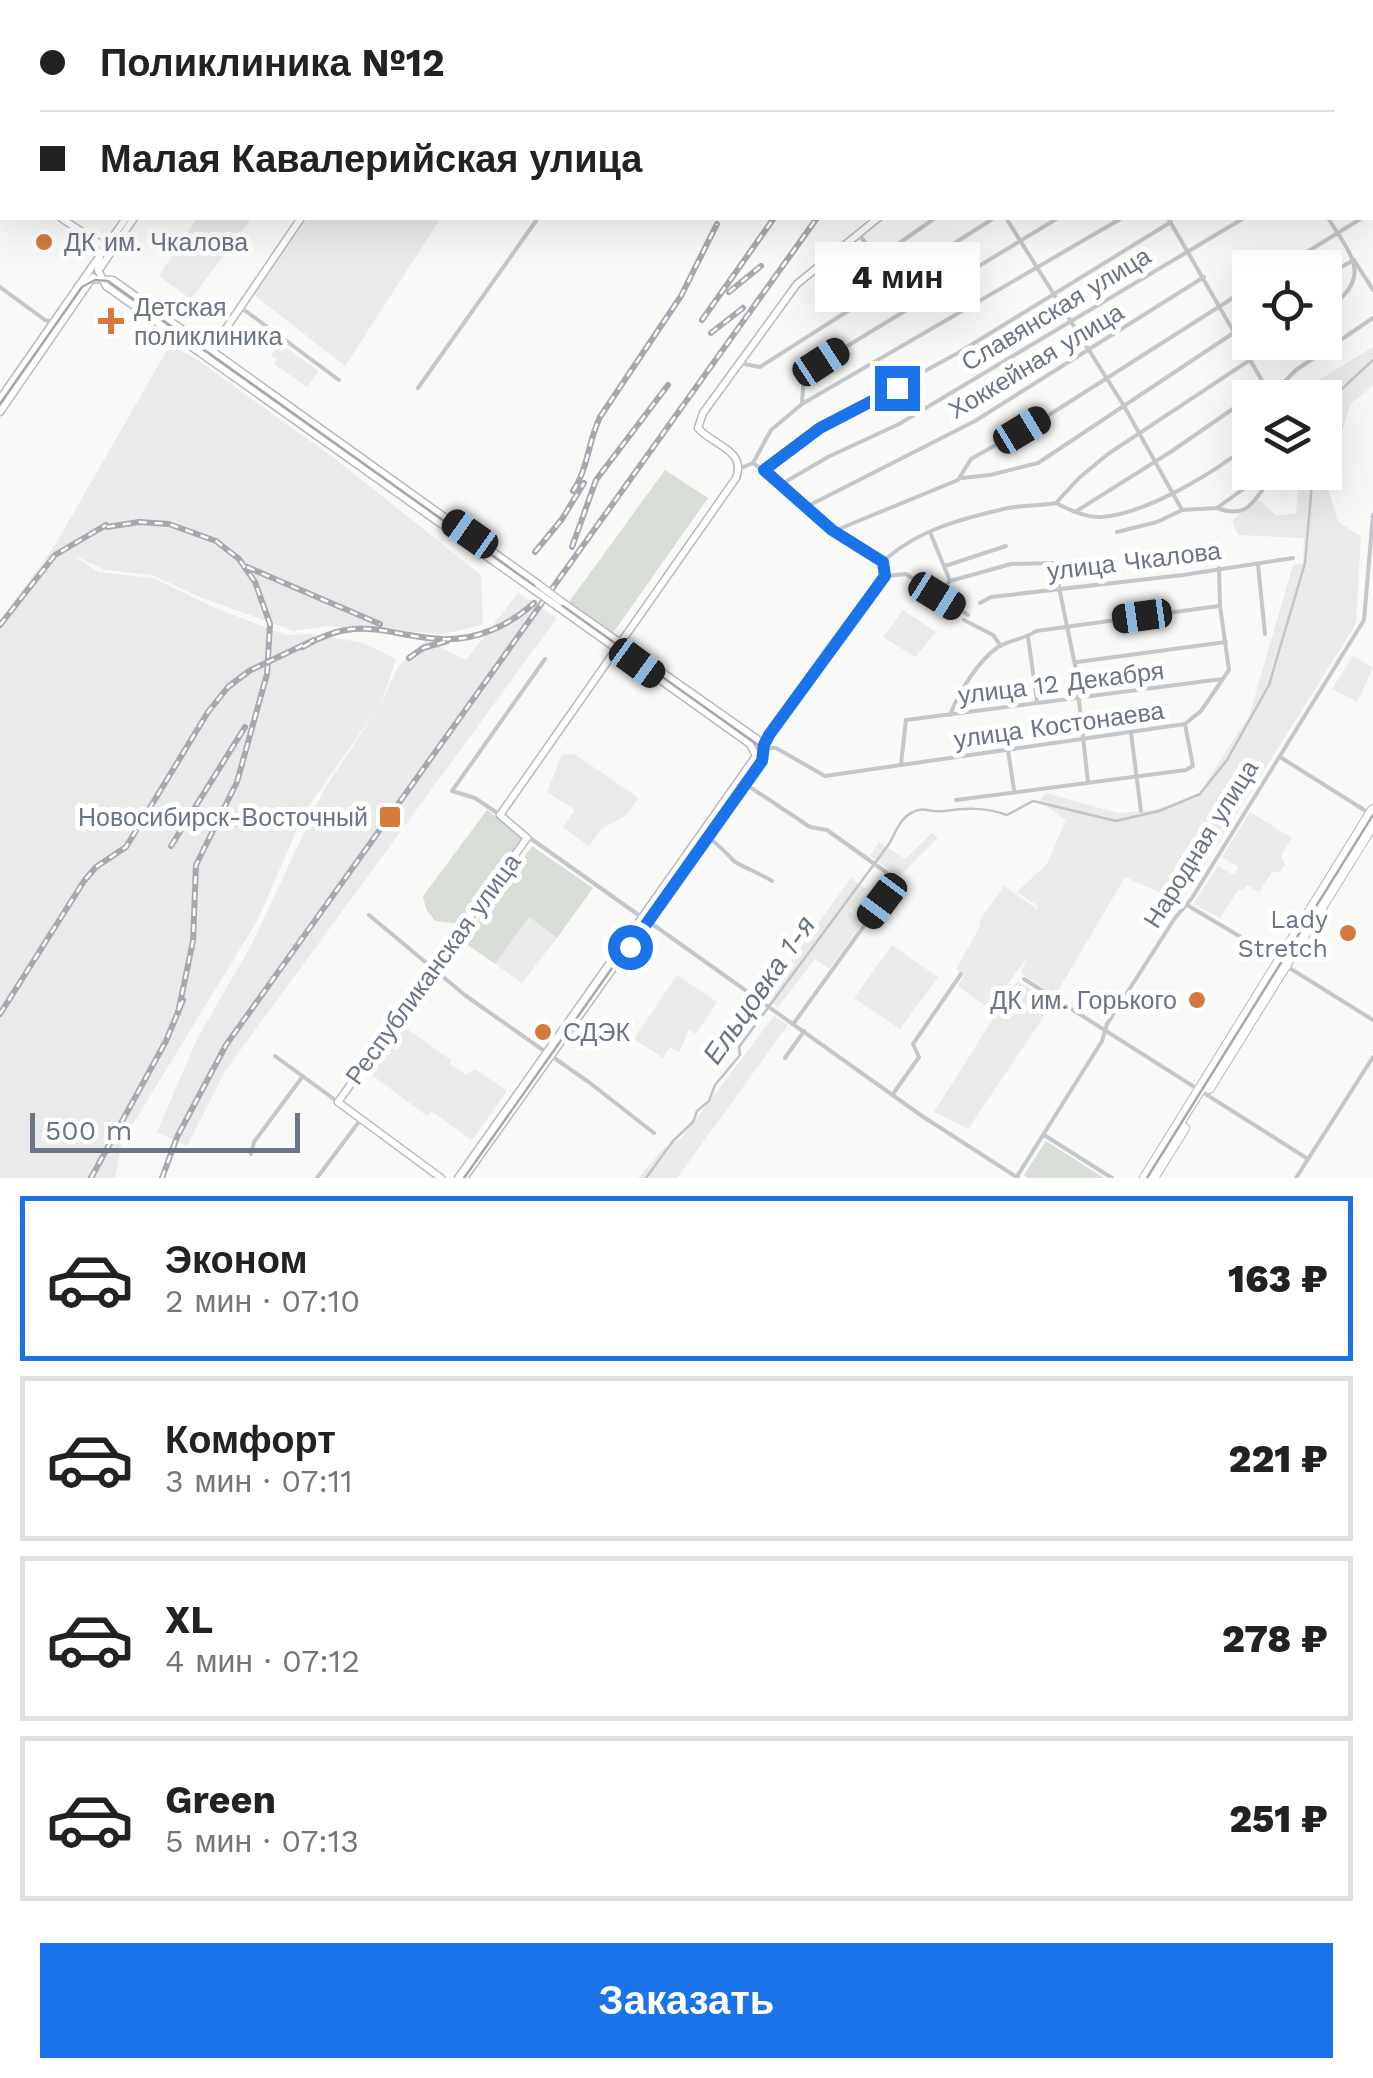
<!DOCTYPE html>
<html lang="ru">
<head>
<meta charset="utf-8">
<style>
	:root { --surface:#fff; --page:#f6f6f6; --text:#222; --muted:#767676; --line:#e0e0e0; --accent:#1a73e8 }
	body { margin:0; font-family:"Work Sans",sans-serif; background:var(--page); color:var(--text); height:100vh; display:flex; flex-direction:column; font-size:38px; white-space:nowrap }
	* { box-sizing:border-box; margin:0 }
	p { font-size:32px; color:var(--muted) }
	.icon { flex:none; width:55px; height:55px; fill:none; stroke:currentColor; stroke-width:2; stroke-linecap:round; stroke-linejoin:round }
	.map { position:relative; height:1178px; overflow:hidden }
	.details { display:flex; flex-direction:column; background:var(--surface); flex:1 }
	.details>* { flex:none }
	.hud { position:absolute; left:0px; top:0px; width:1375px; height:220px; box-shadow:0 10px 40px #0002; display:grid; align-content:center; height:220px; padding:0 40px; background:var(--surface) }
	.buttons { position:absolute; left:1232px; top:250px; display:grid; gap:20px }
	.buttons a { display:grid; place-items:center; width:110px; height:110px; border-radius:0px; background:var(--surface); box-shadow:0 10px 40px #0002; font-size:50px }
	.scale { position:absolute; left:30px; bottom:25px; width:270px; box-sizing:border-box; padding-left:10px; border:5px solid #6b7585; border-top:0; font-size:28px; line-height:35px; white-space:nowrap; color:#6b7585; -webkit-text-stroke:8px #fff; paint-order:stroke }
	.end { position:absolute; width:45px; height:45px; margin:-22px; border:12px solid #1a73e8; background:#fff; box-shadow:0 0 0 5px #fff }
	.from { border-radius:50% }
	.bubble { position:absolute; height:70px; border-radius:0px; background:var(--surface); box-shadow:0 10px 40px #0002; font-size:32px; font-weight:800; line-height:70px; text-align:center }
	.car { position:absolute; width:30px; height:60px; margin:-30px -15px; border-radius:12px; box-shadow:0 0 8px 2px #0007; background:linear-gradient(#222 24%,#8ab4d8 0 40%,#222 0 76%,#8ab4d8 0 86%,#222 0) }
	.hud b { display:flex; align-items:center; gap:35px; height:95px; font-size:38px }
	.hud b+b { border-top:2px solid var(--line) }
	.hud i { width:25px; height:25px; background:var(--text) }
	ul { padding:18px 0 0; list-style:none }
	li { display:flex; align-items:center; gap:30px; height:165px; margin:0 20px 15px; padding:0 20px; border:5px solid var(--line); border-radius:0px }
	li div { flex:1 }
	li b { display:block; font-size:38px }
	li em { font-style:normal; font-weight:800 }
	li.active { border-color:var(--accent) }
	li>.icon { width:90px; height:90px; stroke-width:1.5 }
	.primary-button { display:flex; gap:20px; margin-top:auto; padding:20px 40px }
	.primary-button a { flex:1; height:115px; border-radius:0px; background:var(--accent); color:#fff; font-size:40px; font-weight:800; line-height:115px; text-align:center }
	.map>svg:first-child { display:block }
	.built { fill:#eaeaea }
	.green { fill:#d8ded7 }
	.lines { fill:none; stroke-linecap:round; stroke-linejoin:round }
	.stream { stroke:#bdc4ca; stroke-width:2.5 }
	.secondary-casing { stroke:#b6b9be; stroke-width:9 }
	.highway-casing { stroke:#b4b7bb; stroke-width:12 }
	.street { stroke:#c3c6ca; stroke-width:4 }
	.secondary { stroke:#fff; stroke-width:6 }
	.highway { stroke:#fff; stroke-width:10 }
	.tram { stroke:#a5a9af; stroke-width:2.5 }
	.rail-casing { stroke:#a5a9af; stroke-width:6 }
	.rail { stroke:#fff; stroke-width:2.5; stroke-dasharray:8; stroke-linecap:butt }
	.secondary-bridge-casing { stroke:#b6b9be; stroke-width:9; stroke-linecap:butt }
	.secondary-bridge { stroke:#fff; stroke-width:6 }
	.route { stroke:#1a73e8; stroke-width:12 }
	.poi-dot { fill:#d57a3c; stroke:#fff; stroke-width:4 }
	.labels { text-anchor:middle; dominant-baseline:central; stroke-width:10; stroke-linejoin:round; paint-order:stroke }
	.poi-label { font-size:25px; fill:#6b7585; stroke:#fff; text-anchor:start }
	.street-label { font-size:25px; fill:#6b7585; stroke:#fff }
	.water-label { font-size:28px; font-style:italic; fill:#677580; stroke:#fff }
</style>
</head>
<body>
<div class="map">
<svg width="1373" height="1178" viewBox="0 0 1373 1178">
	<rect width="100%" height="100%" fill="#f9f9f7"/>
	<g class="built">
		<path d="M 197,218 L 252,218 L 191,299 L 159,276 Z"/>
		<path d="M 306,218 L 441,218 L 345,366 L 253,294 Z"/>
		<path d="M 280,343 L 319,371 L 307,387 L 274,364 L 277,359 L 271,355 Z"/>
		<path d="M 170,345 L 195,358 L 334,458 L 481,575 L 483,625 L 442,634 L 328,626 L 294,631 L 202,598 L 152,575 L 105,570 L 71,554 L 98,572 L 153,578 L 213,607 L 285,635 L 313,634 L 363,643 L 396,659 L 381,703 L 398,667 L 426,640 L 466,660 L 518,593 L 557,618 L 225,1071 L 187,1146 L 157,1132 L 197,1039 L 253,942 L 324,790 L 379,706 L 305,811 L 257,921 L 122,1142 L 115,1178 L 0,1178 L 0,621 L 55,545 Z"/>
		<path d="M 1373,347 L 1373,386 L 1350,404 L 1327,484 L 1338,522 L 1361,536 L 1356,624 L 1181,902 L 1125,877 L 1055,996 L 1021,973 L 1027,958 L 989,1009 L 958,986 L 964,975 L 956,969 L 980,926 L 980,920 L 1004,886 L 1038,910 L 1038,906 L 1017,892 L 1047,864 L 1066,820 L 1039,801 L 1046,793 L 1118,813 L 1153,810 L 1196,798 L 1249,716 L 1293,565 L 1303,563 L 1304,538 L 1238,535 L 1232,521 L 1256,498 L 1277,516 L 1296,513 L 1299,473 L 1325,472 L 1325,398 L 1306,397 L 1319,380 Z"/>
		<path d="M 903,610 L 936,632 L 915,657 L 883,637 Z"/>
		<path d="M 1353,656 L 1373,668 L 1357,702 L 1332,689 Z"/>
		<path d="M 574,754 L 639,798 L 625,816 L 601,829 L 589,846 L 563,827 L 575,810 L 547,792 L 562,755 Z"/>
		<path d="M 1250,812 L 1292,838 L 1281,856 L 1285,865 L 1280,872 L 1272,872 L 1259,892 L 1247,885 L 1242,891 L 1238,890 L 1220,918 L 1193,904 L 1218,866 L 1234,875 L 1238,867 L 1222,857 Z"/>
		<path d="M 932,833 L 938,838 L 899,876 L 870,856 L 879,842 L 905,859 Z"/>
		<path d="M 851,878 L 866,889 L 849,911 L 863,922 L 829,969 L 815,959 L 778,1007 L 765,997 Z"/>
		<path d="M 529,917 L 557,938 L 522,983 L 495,964 Z"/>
		<path d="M 892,945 L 938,977 L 900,1029 L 854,998 Z"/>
		<path d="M 677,975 L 717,1002 L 696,1034 L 689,1030 L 679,1052 L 670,1047 L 663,1058 L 634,1039 Z"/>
		<path d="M 1017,981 L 1053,1003 L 968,1129 L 934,1112 Z"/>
		<path d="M 774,1016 L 788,1025 L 677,1178 L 638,1178 L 666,1146 L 681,1139 Z"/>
		<path d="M 401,1025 L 451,1060 L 450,1064 L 466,1075 L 475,1069 L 507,1091 L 472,1140 L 431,1111 L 427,1116 L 368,1072 Z"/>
	</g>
	<g class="green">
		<path d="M 665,470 L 708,498 L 613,633 L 569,602 Z"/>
		<path d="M 487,810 L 524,837 L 461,924 L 435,921 L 426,909 L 423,896 Z"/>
		<path d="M 532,846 L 593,888 L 557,938 L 529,917 L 495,964 L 462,941 Z"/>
		<path d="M 1046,1141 L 1104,1178 L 1028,1178 L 1024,1175 Z"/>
	</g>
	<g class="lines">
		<g class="stream">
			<path d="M 1329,401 L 1373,360"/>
			<path d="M 1325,429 L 1329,405"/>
			<path d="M 646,1178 L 673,1141 L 693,1122 L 697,1111 L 709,1101 L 715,1085 L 740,1055 L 739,1047 L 889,844 C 896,832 900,818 913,812 C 924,806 932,813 944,811 C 967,808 984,807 1007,815 L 1033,801 L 1116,821 L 1159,811 L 1200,794 L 1227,760 L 1269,685 L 1305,563 L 1313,472"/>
		</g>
		<defs>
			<g id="secondary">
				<path d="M 83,2 L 84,0"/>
				<path d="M 275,2 L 277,0"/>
				<path d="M 282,2 L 284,0"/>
				<path d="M 449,2 L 451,0"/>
				<path d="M 1231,2 L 1235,0"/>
				<path d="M 0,22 L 2,23"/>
				<path d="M 0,126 L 2,122"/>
				<path d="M 0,146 L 2,155"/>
				<path d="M 61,218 L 105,247"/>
				<path d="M 100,255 L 98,270 L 106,286 L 534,590"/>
				<path d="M 101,267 L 134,218"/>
				<path d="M 78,286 L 93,279 L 113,280 L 538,584"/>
				<path d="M 210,352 L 301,218"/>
				<path d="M 0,399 L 126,218"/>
				<path d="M 0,412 L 93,277"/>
				<path d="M 558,607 L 750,744 L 756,756"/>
				<path d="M 441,1178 L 338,1102 L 527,838 L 500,815 L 736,478 C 747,450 712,445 698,428 L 703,413 L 797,284 L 878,218"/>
				<path d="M 458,1178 L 763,746"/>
				<path d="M 464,1178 L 764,756 L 763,745 L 757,739 L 562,602"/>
			</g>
			<g id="highway">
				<path d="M 1209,1088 L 1373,824"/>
				<path d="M 1145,1178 L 1373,810"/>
				<path d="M 1153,1178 L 1184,1128"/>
			</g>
		</defs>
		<use href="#secondary" class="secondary-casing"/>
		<use href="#highway" class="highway-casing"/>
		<g class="street">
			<path d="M 222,0 L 226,2"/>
			<path d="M 1036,0 L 1038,2"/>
			<path d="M 1204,0 L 1206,2"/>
			<path d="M 1335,0 L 1336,2"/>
			<path d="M 1355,2 L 1360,0"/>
			<path d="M 1372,62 L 1373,63"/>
			<path d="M 1372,66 L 1373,66"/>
			<path d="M 1372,139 L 1373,138"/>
			<path d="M 1372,211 L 1373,211"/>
			<path d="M 1006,218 L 1124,406 L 1182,510"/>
			<path d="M 1168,218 L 1272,398"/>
			<path d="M 858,233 L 894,281"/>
			<path d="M 878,258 L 935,218"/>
			<path d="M 1281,268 L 1362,218"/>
			<path d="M 1325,276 L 1354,260 L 1373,290"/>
			<path d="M 0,287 L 45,320 L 53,322"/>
			<path d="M 822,305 L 880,261"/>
			<path d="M 243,309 L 339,380"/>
			<path d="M 1325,311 C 1373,278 1354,259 1328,218"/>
			<path d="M 739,363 L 760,367 L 994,218"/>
			<path d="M 1267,387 L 1277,389 L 1296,370 L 1373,318"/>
			<path d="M 418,388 L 538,218"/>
			<path d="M 802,402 L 804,376 L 821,362 L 1058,218"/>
			<path d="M 753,463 L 763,470 L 820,428 L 958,353 L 1171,222"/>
			<path d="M 739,469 L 753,463 L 771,430 L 802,404 L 1122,218"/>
			<path d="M 763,470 L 806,507 L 975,421 L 1204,277"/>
			<path d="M 962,478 L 990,475 L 1038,463 L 1250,322"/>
			<path d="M 780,485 L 828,457 L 899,424 L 1244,218"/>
			<path d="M 1056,503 C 1069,510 1086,518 1101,517 C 1147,514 1215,472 1250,444"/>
			<path d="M 806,507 L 832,529 L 883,562 L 885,576 L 906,574 L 968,615"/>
			<path d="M 1219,509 C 1249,518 1252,502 1270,480 L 1270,472"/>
			<path d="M 1075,512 L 1172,451 L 1266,386"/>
			<path d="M 834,531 L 958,480 L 971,459 L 1049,415 L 1250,287"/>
			<path d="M 930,532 L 950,581 L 937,596"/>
			<path d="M 1117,532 L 1157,522 L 1182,510 L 1217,508 L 1267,472"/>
			<path d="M 883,562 C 916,530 964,518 1008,508 C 1024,505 1040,506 1056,503 L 1079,478 L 1108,454 L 1277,342"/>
			<path d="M 1258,565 L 1265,634"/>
			<path d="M 945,566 L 1006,546"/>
			<path d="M 950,581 L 1011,564 L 1054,563 L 1075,665 L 1088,782"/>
			<path d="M 980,603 L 991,597 L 1183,575 L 1293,558"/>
			<path d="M 964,620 L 993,635 L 1001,646"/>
			<path d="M 1028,637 L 1037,701"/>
			<path d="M 1077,662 L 1226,642"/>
			<path d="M 950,715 C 959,692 978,661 998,647 C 1010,640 1025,639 1036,631 L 1219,606"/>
			<path d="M 906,720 L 1222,679"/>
			<path d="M 1131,733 L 1141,811"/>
			<path d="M 763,745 L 885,576"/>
			<path d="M 764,748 L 776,748 L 825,776 L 1185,724 L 1201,711 L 1229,670 L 1220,606 L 1219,568"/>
			<path d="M 1008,750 L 1014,790"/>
			<path d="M 1280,757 L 1369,813"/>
			<path d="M 901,764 L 906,720"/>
			<path d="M 747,785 L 810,827 L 827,830 L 897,880 L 794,1023"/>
			<path d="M 956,800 L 1186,770 L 1193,766 L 1185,724"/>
			<path d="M 500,815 L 475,798 L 452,791 L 545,659"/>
			<path d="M 708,837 C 719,845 725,852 734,861 C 738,865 763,875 772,881"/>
			<path d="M 530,838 L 640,916"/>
			<path d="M 1187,905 L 1276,958"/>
			<path d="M 369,915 L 466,996 L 590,1083 L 654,1133"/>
			<path d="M 648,921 L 922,1116 L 1018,1178"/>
			<path d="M 1288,967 L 1373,1020"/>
			<path d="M 1024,979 L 1308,1159"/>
			<path d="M 275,1056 L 338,1102"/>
			<path d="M 785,1058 L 804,1031"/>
			<path d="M 893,1094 L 919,1057 L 913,1044 L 961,974"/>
			<path d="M 1044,1135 L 1112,1178"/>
			<path d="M 251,1154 L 254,1142 L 303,1076"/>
			<path d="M 317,1178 L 361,1119"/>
			<path d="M 1016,1178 L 1102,1041 L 1107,1024 L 1175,918 L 1192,898 L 1364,620 L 1373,515"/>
			<path d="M 1296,1178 L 1373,1057"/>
		</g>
		<use href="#secondary" class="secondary"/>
		<use href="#highway" class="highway"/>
		<g class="tram">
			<path d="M 0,404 L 82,287 L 95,280 L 108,281 L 759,746 L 758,761 L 464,1178"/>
			<path d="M 1147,1178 L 1373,815"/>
		</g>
		<defs>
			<g id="rail">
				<path d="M 726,0 L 727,2"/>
				<path d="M 943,2 L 945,0"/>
				<path d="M 974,2 L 976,0"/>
				<path d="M 729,292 L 761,266"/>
				<path d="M 702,320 L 774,218"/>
				<path d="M 711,333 L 743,308"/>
				<path d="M 573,491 C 588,469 588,442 600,417 L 681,296 L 717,224"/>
				<path d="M 107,527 L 139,522 L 169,524 L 216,541 L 239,559 L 255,582 L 270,624 L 267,674 L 237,782 L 196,865 L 193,941 L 178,1013"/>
				<path d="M 572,547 L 596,480 L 668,385"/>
				<path d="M 535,552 L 562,519 L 584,483"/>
				<path d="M 247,567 L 380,624"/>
				<path d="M 0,625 L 55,555 L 106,525"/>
				<path d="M 303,647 C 359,613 385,636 441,639 C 475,641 509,626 534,603"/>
				<path d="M 409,658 L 423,648 L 447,641"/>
				<path d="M 171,846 L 245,727"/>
				<path d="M 0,1014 L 84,881 L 96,867 L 126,847 L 208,712 L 228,687 L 249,671 L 314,640"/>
				<path d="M 91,1178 L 166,1041 L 183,1000"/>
				<path d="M 162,1178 L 177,1137 L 226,1045 L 817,218"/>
			</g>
		</defs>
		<use href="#rail" class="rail-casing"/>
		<use href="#rail" class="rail"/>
		<defs>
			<g id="secondary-bridge">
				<path d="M 538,584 L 562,602"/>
				<path d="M 534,590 L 558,607"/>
			</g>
		</defs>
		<use href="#secondary-bridge" class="secondary-bridge-casing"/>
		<use href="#secondary-bridge" class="secondary-bridge"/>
	</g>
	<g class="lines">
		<path class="route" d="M 630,947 L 762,761 L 764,745 L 769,735 L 885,576 L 883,562 L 832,530 L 764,470 L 820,428 L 897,388"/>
	</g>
	<g class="poi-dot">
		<circle cx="44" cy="242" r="10"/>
		<path d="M106 306h10v10h10v10h-10v10h-10v-10h-10v-10h10z"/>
		<rect x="378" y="805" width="24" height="24" rx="5"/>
		<circle cx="1348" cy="933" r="10"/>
		<circle cx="1197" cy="1000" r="10"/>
		<circle cx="543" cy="1032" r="10"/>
	</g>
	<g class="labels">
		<g class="poi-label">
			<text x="64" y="242">ДК им. Чкалова</text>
			<text x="134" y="307">Детская<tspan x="134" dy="29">поликлиника</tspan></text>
			<text x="368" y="817" text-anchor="end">Новосибирск-Восточный</text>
			<text x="1328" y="919" text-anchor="end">Lady<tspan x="1328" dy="29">Stretch</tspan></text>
			<text x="1177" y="1000" text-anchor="end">ДК им. Горького</text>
			<text x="563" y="1032">СДЭК</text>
		</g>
		<g class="street-label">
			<text transform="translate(1056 309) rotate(-31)">Славянская улица</text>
			<text transform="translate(1036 361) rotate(-31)">Хоккейная улица</text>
			<text transform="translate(1134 561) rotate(-7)">улица Чкалова</text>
			<text transform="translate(1061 683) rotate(-7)">улица 12 Декабря</text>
			<text transform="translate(1059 725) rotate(-8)">улица Костонаева</text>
			<text transform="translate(1201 844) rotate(-58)">Народная улица</text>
			<text transform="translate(433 969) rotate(-54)">Республиканская улица</text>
		</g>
		<g class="water-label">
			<text transform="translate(759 990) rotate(-55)">Ельцовка 1-я</text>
		</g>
	</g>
</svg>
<div class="buttons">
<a><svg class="icon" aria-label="locate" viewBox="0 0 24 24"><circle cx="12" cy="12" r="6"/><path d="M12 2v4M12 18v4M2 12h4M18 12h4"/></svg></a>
<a><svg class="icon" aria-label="layers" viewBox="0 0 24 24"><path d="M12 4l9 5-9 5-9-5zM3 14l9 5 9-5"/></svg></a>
</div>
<div class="scale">500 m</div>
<i class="end from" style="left:630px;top:947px"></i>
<i class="end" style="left:897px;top:388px"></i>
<div class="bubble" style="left:815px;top:242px;width:165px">4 мин</div>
<i class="car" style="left:821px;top:362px;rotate:57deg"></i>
<i class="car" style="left:1022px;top:430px;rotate:59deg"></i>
<i class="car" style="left:470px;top:534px;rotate:305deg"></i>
<i class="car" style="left:937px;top:596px;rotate:122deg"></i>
<i class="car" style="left:1142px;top:616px;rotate:262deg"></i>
<i class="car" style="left:637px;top:663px;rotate:126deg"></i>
<i class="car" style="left:882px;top:901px;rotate:217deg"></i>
<div class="hud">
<b><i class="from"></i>Поликлиника №12</b>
<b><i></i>Малая Кавалерийская улица</b>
</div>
</div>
<section class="details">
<ul>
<li class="active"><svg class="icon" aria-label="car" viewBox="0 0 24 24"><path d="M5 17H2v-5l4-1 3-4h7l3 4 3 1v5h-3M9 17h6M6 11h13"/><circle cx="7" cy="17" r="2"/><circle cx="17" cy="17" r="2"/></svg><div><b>Эконом</b><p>2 мин · 07:10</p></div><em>163 ₽</em></li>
<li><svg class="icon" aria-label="car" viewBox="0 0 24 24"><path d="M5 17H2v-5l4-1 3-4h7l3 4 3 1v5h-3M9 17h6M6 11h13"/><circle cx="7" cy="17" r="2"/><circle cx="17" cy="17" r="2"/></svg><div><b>Комфорт</b><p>3 мин · 07:11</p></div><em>221 ₽</em></li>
<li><svg class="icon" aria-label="car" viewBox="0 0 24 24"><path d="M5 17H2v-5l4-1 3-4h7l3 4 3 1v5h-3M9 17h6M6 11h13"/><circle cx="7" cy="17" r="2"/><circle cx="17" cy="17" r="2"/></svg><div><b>XL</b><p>4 мин · 07:12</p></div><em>278 ₽</em></li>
<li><svg class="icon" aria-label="car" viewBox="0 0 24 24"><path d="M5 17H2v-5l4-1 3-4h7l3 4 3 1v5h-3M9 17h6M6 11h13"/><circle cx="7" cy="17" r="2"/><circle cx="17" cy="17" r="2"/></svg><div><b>Green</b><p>5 мин · 07:13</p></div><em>251 ₽</em></li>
</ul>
<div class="primary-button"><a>Заказать</a></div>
</section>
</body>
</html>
